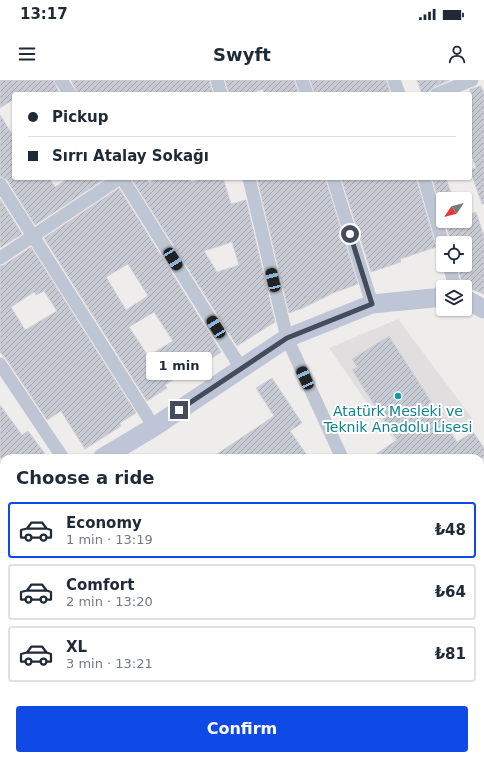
<!DOCTYPE html>
<html lang="en">
<head>
<meta charset="utf-8">
<style>
	:root { --surface:#fff; --page:#f2f2f3; --text:#1f2937; --muted:#747a83; --line:#e0e1e3; --accent:#0f4ae6 }
	body { margin:0; font-family:"DejaVu Sans",sans-serif; background:var(--page); color:var(--text); height:100vh; display:flex; flex-direction:column; font-size:15px; white-space:nowrap }
	* { box-sizing:border-box; margin:0 }
	p { font-size:13px; color:var(--muted) }
	.icon { flex:none; width:22px; height:22px; fill:none; stroke:currentColor; stroke-width:2; stroke-linecap:round; stroke-linejoin:round }
	.map { position:relative; flex:1; overflow:hidden }
	.drawer { position:absolute; left:0px; top:374px; width:484px; height:306px; display:flex; flex-direction:column; background:var(--surface); border-radius:12px 12px 0 0; box-shadow:0 1px 3px #0004 }
	.drawer>* { flex:none }
	.top-card { position:absolute; left:12px; top:12px; width:460px; height:88px; border-radius:4px; box-shadow:0 1px 3px #0004; display:grid; align-content:center; height:88px; padding:0 16px; background:var(--surface) }
	.needle { width:26px; rotate:235deg }
	.buttons { position:absolute; left:436px; top:112px; display:grid; gap:8px }
	.buttons a { display:grid; place-items:center; width:36px; height:36px; border-radius:4px; background:var(--surface); box-shadow:0 1px 3px #0004; font-size:20px }
	.end { position:absolute; width:18px; height:18px; margin:-9px; border:5px solid #444c5b; background:#fff; box-shadow:0 0 0 2px #fff }
	.from { border-radius:50% }
	.bubble { position:absolute; height:28px; border-radius:4px; background:var(--surface); box-shadow:0 1px 3px #0004; font-size:13px; font-weight:700; line-height:28px; text-align:center }
	.car { position:absolute; width:12px; height:24px; margin:-12px -6px; border-radius:5px; box-shadow:0 0 3px 1px #0007; background:linear-gradient(#222 24%,#8ab4d8 0 40%,#222 0 76%,#8ab4d8 0 86%,#222 0) }
	.top-card b { display:flex; align-items:center; gap:14px; height:38px; font-size:15px }
	.top-card b+b { border-top:1px solid var(--line) }
	.top-card i { width:10px; height:10px; background:var(--text) }
	ul { padding:0; list-style:none }
	li { display:flex; align-items:center; gap:12px; height:56px; margin:0 8px 6px; padding:0 8px; border:2px solid var(--line); border-radius:4px }
	li div { flex:1 }
	li b { display:block; font-size:15px }
	li em { font-style:normal; font-weight:700 }
	li.selected { border-color:var(--accent) }
	li>.icon { width:36px; height:36px; stroke-width:1.5 }
	h2 { padding:0 16px; font-size:18px; line-height:48px }
	.button { display:flex; gap:8px; margin-top:auto; padding:8px 16px }
	.button a { flex:1; height:46px; border-radius:4px; background:var(--accent); color:#fff; font-size:16px; font-weight:700; line-height:46px; text-align:center }
	.status { display:flex; justify-content:space-between; align-items:center; height:28px; padding:0 20px; background:var(--surface); direction:ltr }
	.status svg { height:11px; fill:currentColor }
	header { display:flex; justify-content:space-between; align-items:center; height:52px; padding:0 16px; background:var(--surface); font-size:18px; font-weight:700 }
	.map>svg:first-child { display:block }
	.education { fill:#e0dede }
	.grass { fill:#b7f1d6 }
	.building { fill:url(#building-hatch); stroke:#d0d1d9; fill-rule:evenodd }
	.lines { fill:none; stroke-linecap:round; stroke-linejoin:round }
	.street { stroke:#bec6d3; stroke-width:13 }
	.secondary { stroke:#bdc5d7; stroke-width:19 }
	.route { stroke:#444c5b; stroke-width:5 }
	.culture-dot { fill:#0f9aa8; stroke:#fff; stroke-width:1.5 }
	.labels { text-anchor:middle; dominant-baseline:central; stroke-width:4; stroke-linejoin:round; paint-order:stroke }
	.culture-label { font-size:14px; fill:#0d838f; stroke:#fff }
</style>
</head>
<body>
<div class="status"><b>13:17</b><svg viewBox="0 0 49 12"><path d="M0 12V9h3v3zM5 12V6h3v6zM10 12V3h3v9zM15 12V0h3v12zM26 1h20v11H26zM47 4h2v5h-2z"/></svg></div>
<header><svg class="icon" aria-label="menu" viewBox="0 0 24 24"><path d="M4 6h16M4 12h16M4 18h16"/></svg>Swyft<svg class="icon" aria-label="person" viewBox="0 0 24 24"><circle cx="12" cy="8" r="4"/><path d="M4 21q1-7 8-7t8 7"/></svg></header>
<div class="map">
<svg width="484" height="680" viewBox="0 0 484 680">
	<defs>
		<pattern id="building-hatch" width="6" height="6" patternUnits="userSpaceOnUse"><rect width="6" height="6" fill="#c8cad3"/><path d="M-1 1l2-2M0 6l6-6M5 7l2-2" fill="none" stroke="#a4a6ae"/></pattern>
	</defs>
	<rect width="100%" height="100%" fill="#efecec"/>
	<g class="education">
		<path d="M 398,239 L 472,338 L 418,378 L 406,378 L 329,268 Z"/>
		<path d="M 0,654 L 4,660 L 4,676 L 13,676 L 7,680 L 0,680 Z"/>
	</g>
	<path class="grass" d="M 480,466 L 484,473 L 484,566 L 480,568 Z"/>
	<g class="building">
		<path d="M 0,0 L 53,0 L 60,14 L 14,14 L 14,19 L 0,28 Z"/>
		<path d="M 71,0 L 209,0 L 213,14 L 78,14 Z"/>
		<path d="M 225,0 L 294,0 L 299,14 L 264,14 L 263,9 L 248,14 L 229,14 Z"/>
		<path d="M 310,0 L 386,0 L 391,14 L 315,14 Z"/>
		<path d="M 417,0 L 450,0 L 434,7 L 430,11 L 422,14 Z"/>
		<path d="M 481,6 L 484,14 L 484,124 L 482,124 L 470,90 L 476,88 L 470,70 L 470,9 Z"/>
		<path d="M 0,35 L 14,57 L 14,98 L 49,98 L 55,107 L 69,98 L 106,98 L 35,145 L 7,100 L 0,96 Z"/>
		<path d="M 131,98 L 146,98 L 149,103 L 156,98 L 188,98 L 191,102 L 205,98 L 223,98 L 231,124 L 246,120 L 275,242 L 237,266 ZM 232,162 L 239,185 L 217,192 L 204,171 Z"/>
		<path d="M 257,98 L 325,98 L 358,204 L 333,213 L 303,228 L 289,233 Z"/>
		<path d="M 341,98 L 416,98 L 436,167 L 400,179 L 401,182 L 371,192 Z"/>
		<path d="M 432,98 L 446,98 L 453,119 L 443,119 L 443,135 Z"/>
		<path d="M 119,108 L 221,272 L 203,284 L 201,282 L 165,305 L 167,308 L 147,321 L 44,158 ZM 128,184 L 148,216 L 126,230 L 106,197 ZM 154,232 L 173,261 L 148,276 L 129,247 Z"/>
		<path d="M 0,119 L 22,154 L 0,168 Z"/>
		<path d="M 476,132 L 484,156 L 484,214 L 463,206 L 459,191 L 464,190 L 462,185 L 465,185 L 465,163 L 455,163 L 455,161 L 451,162 L 445,141 L 465,141 L 465,136 Z"/>
		<path d="M 31,167 L 136,333 L 120,343 L 121,346 L 85,369 L 61,331 L 47,340 L 7,280 L 0,272 L 0,186 L 4,185 ZM 44,211 L 57,231 L 25,250 L 11,227 L 34,212 L 36,215 Z"/>
		<path d="M 389,256 L 457,362 L 473,352 L 484,368 L 484,378 L 370,378 L 397,360 L 352,290 L 357,287 L 352,279 Z"/>
		<path d="M 272,298 L 302,343 L 290,351 L 309,378 L 211,378 L 274,336 L 256,308 Z"/>
		<path d="M 0,325 L 22,355 L 28,351 L 48,378 L 0,378 Z"/>
	</g>
	<g class="lines">
		<g class="street">
			<path d="M 61,0 L 70,14"/>
			<path d="M 217,0 L 221,14"/>
			<path d="M 302,0 L 307,14"/>
			<path d="M 394,0 L 399,14"/>
			<path d="M 437,14 L 472,0"/>
			<path d="M 122,98 L 241,288"/>
			<path d="M 249,98 L 287,258 L 342,378"/>
			<path d="M 333,98 L 372,224"/>
			<path d="M 424,98 L 443,164"/>
			<path d="M 0,104 L 154,347"/>
			<path d="M 0,178 L 120,98"/>
			<path d="M 449,185 L 455,207"/>
			<path d="M 0,284 L 63,378"/>
			<path d="M 0,470 L 4,476"/>
			<path d="M 480,592 L 484,590"/>
			<path d="M 0,640 L 4,646"/>
			<path d="M 480,661 L 484,658"/>
			<path d="M 139,676 L 142,680"/>
			<path d="M 265,676 L 268,680"/>
			<path d="M 376,676 L 379,680"/>
			<path d="M 14,680 L 20,676"/>
			<path d="M 319,680 L 327,676"/>
			<path d="M 448,680 L 454,676"/>
		</g>
		<g class="secondary">
			<path d="M 465,219 L 484,229"/>
			<path d="M 102,378 L 154,347 L 287,258 L 372,224 L 443,217"/>
			<path d="M 0,445 L 4,442"/>
		</g>
	</g>
	<g class="lines">
		<path class="route" d="M 179,330 L 287,258 L 372,224 L 350,154"/>
	</g>
	<circle class="culture-dot" cx="398" cy="316" r="4"/>
	<g class="labels">
		<g class="culture-label">
			<text x="398" y="331">Atatürk Mesleki ve<tspan x="398" dy="16">Teknik Anadolu Lisesi</tspan></text>
		</g>
	</g>
</svg>
<div class="buttons">
<a><svg class="needle" viewBox="-14 -14 28 28"><path d="M0-13l5 13h-10z" fill="#e53935"/><path d="M0 13l5-13h-10z" fill="#747a83"/></svg></a>
<a><svg class="icon" aria-label="locate" viewBox="0 0 24 24"><circle cx="12" cy="12" r="6"/><path d="M12 2v4M12 18v4M2 12h4M18 12h4"/></svg></a>
<a><svg class="icon" aria-label="layers" viewBox="0 0 24 24"><path d="M12 4l9 5-9 5-9-5zM3 14l9 5 9-5"/></svg></a>
</div>
<i class="end from" style="left:350px;top:154px"></i>
<i class="end" style="left:179px;top:330px"></i>
<div class="bubble" style="left:146px;top:272px;width:66px">1 min</div>
<i class="car" style="left:173px;top:179px;rotate:148deg"></i>
<i class="car" style="left:273px;top:200px;rotate:347deg"></i>
<i class="car" style="left:216px;top:247px;rotate:328deg"></i>
<i class="car" style="left:305px;top:298px;rotate:336deg"></i>
<div class="top-card">
<b><i class="from"></i>Pickup</b>
<b><i></i>Sırrı Atalay Sokağı</b>
</div>
<section class="drawer">
<h2>Choose a ride</h2>
<ul>
<li class="selected"><svg class="icon" aria-label="car" viewBox="0 0 24 24"><path d="M5 17H2v-5l4-1 3-4h7l3 4 3 1v5h-3M9 17h6M6 11h13"/><circle cx="7" cy="17" r="2"/><circle cx="17" cy="17" r="2"/></svg><div><b>Economy</b><p>1 min · 13:19</p></div><em>₺48</em></li>
<li><svg class="icon" aria-label="car" viewBox="0 0 24 24"><path d="M5 17H2v-5l4-1 3-4h7l3 4 3 1v5h-3M9 17h6M6 11h13"/><circle cx="7" cy="17" r="2"/><circle cx="17" cy="17" r="2"/></svg><div><b>Comfort</b><p>2 min · 13:20</p></div><em>₺64</em></li>
<li><svg class="icon" aria-label="car" viewBox="0 0 24 24"><path d="M5 17H2v-5l4-1 3-4h7l3 4 3 1v5h-3M9 17h6M6 11h13"/><circle cx="7" cy="17" r="2"/><circle cx="17" cy="17" r="2"/></svg><div><b>XL</b><p>3 min · 13:21</p></div><em>₺81</em></li>
</ul>
<div class="button"><a>Confirm</a></div>
</section>
</div>
</body>
</html>
